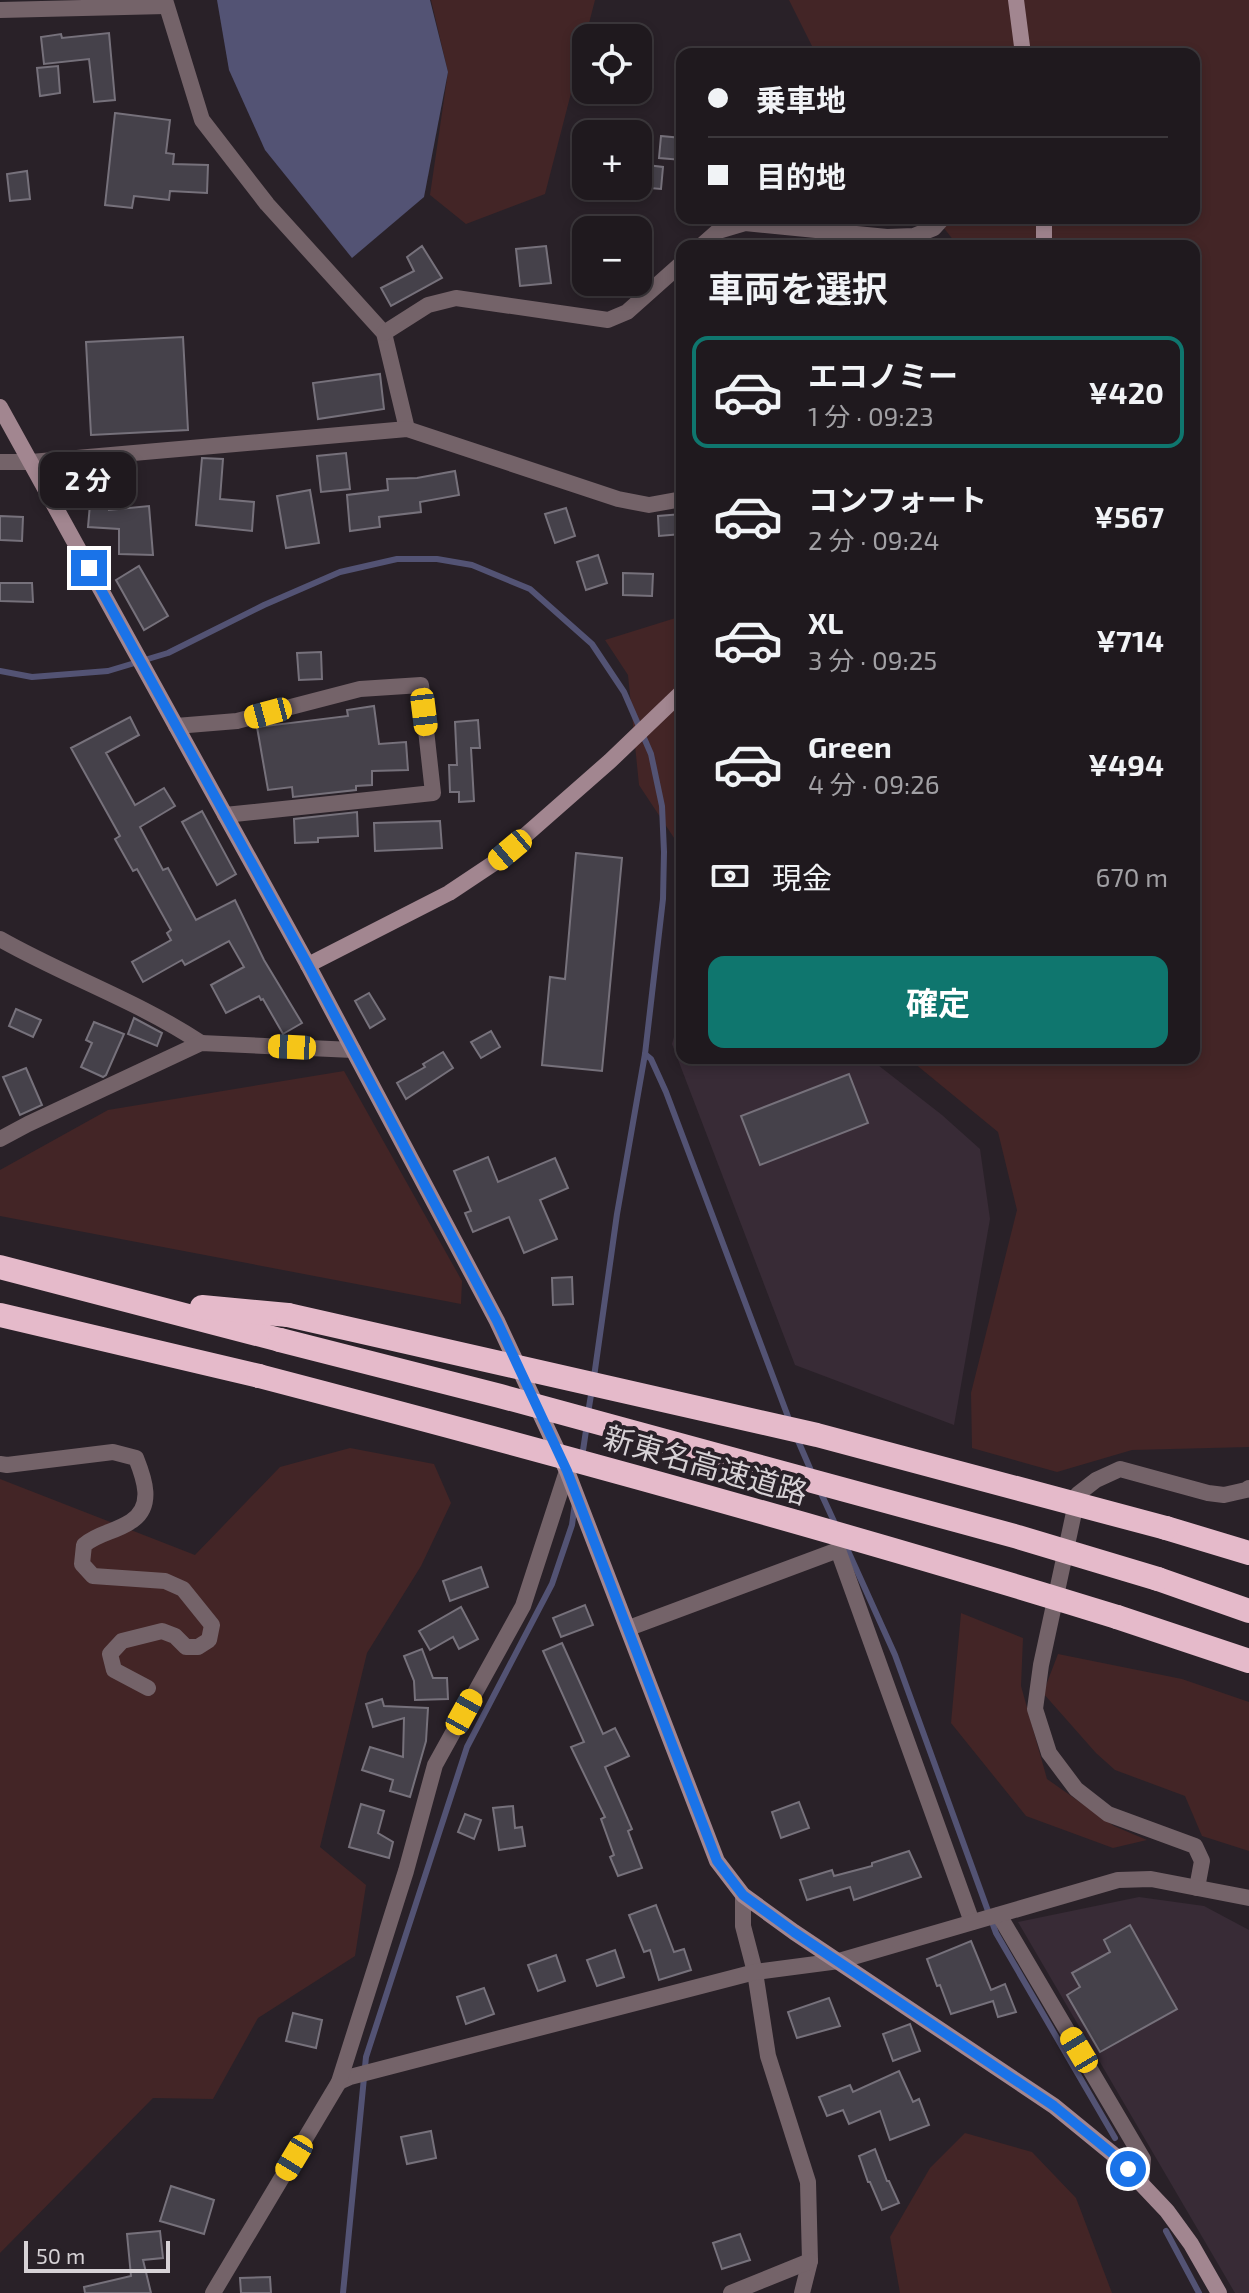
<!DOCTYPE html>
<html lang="ja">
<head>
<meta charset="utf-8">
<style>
	:root { --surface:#1f191e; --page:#272227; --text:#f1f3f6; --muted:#a1a0a4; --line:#3c383c; --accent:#0f766e }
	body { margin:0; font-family:"Exo 2","Noto Sans JP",sans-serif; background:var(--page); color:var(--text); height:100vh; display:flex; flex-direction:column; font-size:30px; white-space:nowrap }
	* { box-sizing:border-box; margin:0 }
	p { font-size:26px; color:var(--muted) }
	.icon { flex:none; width:44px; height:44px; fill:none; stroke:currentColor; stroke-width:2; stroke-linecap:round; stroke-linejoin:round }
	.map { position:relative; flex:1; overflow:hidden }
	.sheet { position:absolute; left:676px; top:240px; width:524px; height:824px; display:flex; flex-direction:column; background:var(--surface); border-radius:16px; box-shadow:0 4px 12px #0003,0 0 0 2px var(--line) }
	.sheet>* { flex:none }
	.top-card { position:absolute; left:676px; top:48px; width:524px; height:176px; border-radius:16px; box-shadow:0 4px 12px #0003,0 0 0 2px var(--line); display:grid; align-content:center; height:176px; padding:0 32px; background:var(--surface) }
	.tools { position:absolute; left:572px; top:24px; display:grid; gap:16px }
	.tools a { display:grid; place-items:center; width:80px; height:80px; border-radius:16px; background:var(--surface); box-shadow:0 4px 12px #0003,0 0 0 2px var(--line); font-size:40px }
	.scale { position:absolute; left:24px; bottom:20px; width:146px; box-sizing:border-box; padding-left:8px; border:4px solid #d7d2d6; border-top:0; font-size:22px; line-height:28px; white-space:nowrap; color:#d7d2d6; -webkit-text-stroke:6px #292128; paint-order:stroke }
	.end { position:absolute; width:36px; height:36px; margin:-18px; border:10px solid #1a73e8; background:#fff; box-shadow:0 0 0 4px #fff }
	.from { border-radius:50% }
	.bubble { position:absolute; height:56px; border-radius:16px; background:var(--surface); box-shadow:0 4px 12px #0003,0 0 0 2px var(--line); font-size:26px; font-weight:700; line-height:56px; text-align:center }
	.car { position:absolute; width:24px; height:48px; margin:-24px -12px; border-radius:10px; box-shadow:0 0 6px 2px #0007; background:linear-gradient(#f5c518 24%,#345 0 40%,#f5c518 0 76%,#345 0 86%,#f5c518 0) }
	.top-card b { display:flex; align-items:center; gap:28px; height:76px; font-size:30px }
	.top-card b+b { border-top:2px solid var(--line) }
	.top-card i { width:20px; height:20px; background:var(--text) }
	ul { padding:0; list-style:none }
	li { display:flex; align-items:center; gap:24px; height:112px; margin:0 16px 12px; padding:0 16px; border:4px solid transparent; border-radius:16px }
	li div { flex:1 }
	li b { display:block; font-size:30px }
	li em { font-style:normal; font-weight:700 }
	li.selected { border-color:var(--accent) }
	li>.icon { width:72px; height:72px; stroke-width:1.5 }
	h2 { padding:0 32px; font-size:36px; line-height:96px }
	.pay { display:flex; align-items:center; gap:20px; height:88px; padding:0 32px; font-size:30px }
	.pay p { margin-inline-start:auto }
	.primary-button { display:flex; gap:16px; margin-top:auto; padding:16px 32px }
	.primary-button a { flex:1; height:92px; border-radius:16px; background:var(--accent); color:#fff; font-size:32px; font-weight:700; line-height:92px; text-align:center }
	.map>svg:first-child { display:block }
	.built { fill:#382b36 }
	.green { fill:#432526 }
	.water { fill:#535374 }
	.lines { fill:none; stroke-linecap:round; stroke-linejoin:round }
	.stream { stroke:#535374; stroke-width:6 }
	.building { fill:#45414a; stroke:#76717b; stroke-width:2 }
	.street { stroke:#746369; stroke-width:16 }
	.secondary { stroke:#a28690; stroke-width:16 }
	.highway { stroke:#e5baca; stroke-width:24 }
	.highway-bridge { stroke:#e5baca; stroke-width:24 }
	.route { stroke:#1a73e8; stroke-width:10 }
	.labels { text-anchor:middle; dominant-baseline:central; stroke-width:8; stroke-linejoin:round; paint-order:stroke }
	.street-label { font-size:30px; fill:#d7d2d6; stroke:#292128 }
</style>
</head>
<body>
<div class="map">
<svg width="1249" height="2293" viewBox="0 0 1249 2293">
	<rect width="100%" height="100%" fill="#292128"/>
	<g class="built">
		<path d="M 682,1008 L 682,1058 L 869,1058 L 942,1115 L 980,1149 L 990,1219 L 954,1425 L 795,1365 L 672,1044 Z"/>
		<path d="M 1139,1897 L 1204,1906 L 1249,1930 L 1249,2293 L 1235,2293 L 1018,1922 Z"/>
	</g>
	<g class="green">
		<path d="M 431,0 L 595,0 L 545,194 L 466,224 L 430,195 L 448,72 Z"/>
		<path d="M 789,0 L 1249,0 L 1249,1447 L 1132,1450 L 1057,1472 L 972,1448 L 971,1393 L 1017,1210 L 998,1132 L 908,1058 L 1194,1058 L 1194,246 L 958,246 L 936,218 L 1194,218 L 1194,54 L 816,54 Z"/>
		<path d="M 682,616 L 682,850 L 639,785 L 628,675 L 605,640 Z"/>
		<path d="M 344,1071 L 462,1281 L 461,1304 L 0,1216 L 0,1170 L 108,1110 Z"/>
		<path d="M 350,1448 L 434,1464 L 451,1503 L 421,1566 L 367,1653 L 320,1847 L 366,1885 L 355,1956 L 258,2018 L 213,2099 L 153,2098 L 0,2253 L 0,1479 L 195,1555 L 280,1467 Z"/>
		<path d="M 961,1613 L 1023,1638 L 1021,1686 L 1047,1779 L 1114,1826 L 1147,1840 L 1113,1848 L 1026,1816 L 951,1723 Z"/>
		<path d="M 1058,1654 L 1182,1679 L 1249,1702 L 1249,1851 L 1202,1836 L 1185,1796 L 1115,1770 L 1096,1753 L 1043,1693 Z"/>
		<path d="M 965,2133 L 1032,2152 L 1076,2198 L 1112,2293 L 900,2293 L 890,2237 L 930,2168 Z"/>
	</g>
	<path class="water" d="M 217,0 L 430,0 L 448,72 L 424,197 L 352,258 L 265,150 L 229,70 Z"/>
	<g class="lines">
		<g class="stream">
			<path d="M 0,671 L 32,677 L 108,671 L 168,653 L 264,605 L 340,572 L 397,559 L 437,559 L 472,565 L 530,589 L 592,644 L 624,692 L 651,754 L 662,806 L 664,852 L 663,899 L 645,1054 L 617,1214 L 594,1377"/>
			<path d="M 645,1054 L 651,1059 L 666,1092 L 790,1422"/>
			<path d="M 588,1413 L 592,1389"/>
			<path d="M 796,1436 L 812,1473"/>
			<path d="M 582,1457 L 587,1424"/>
			<path d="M 820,1491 L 837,1528"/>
			<path d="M 844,1542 L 895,1655 L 996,1933 L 1115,2138"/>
			<path d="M 1166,2231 L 1199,2293"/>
			<path d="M 343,2293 L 366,2057 L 467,1747 L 552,1584 L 572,1525 L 575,1503"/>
		</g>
	</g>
	<g class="building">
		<path d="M 109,33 L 115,100 L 94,102 L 89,59 L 44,64 L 41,37 L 61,34 L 62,38 Z"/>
		<path d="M 58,66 L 60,93 L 40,96 L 37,68 Z"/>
		<path d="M 115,113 L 170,120 L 166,153 L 174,154 L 173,164 L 208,165 L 207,193 L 170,191 L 169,200 L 134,196 L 132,208 L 105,205 Z"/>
		<path d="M 661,136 L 682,138 L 682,160 L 659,158 Z"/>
		<path d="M 638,164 L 663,167 L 661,189 L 638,187 Z"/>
		<path d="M 27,171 L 30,199 L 10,201 L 7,174 Z"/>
		<path d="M 422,246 L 442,278 L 391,306 L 381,288 L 414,271 L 407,257 Z"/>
		<path d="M 546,246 L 551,283 L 520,286 L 516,249 Z"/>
		<path d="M 183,337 L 188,430 L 91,435 L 86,342 Z"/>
		<path d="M 380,374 L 384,409 L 318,419 L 313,383 Z"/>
		<path d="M 346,453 L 350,489 L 321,492 L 317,456 Z"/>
		<path d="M 202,458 L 223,459 L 220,499 L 254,502 L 252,531 L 196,525 Z"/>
		<path d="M 455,471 L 459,495 L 420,502 L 421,512 L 379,517 L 380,527 L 350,531 L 347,495 L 388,490 L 387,479 L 417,478 Z"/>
		<path d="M 82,474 L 101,475 L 99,499 L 80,498 Z"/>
		<path d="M 310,490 L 319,543 L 286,548 L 277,496 Z"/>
		<path d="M 90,504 L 109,505 L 109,510 L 149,506 L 153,555 L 119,554 L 119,529 L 88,527 Z"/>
		<path d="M 566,508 L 575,536 L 555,543 L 545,514 Z"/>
		<path d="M 682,514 L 682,534 L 659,536 L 658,516 Z"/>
		<path d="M 0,516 L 23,517 L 22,541 L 0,540 Z"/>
		<path d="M 598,555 L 607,583 L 586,590 L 577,562 Z"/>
		<path d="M 139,566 L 168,616 L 144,630 L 116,580 Z"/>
		<path d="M 623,573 L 653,574 L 652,596 L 623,595 Z"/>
		<path d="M 0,583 L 32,583 L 33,602 L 0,601 Z"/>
		<path d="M 321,652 L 322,679 L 299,680 L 297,653 Z"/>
		<path d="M 374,706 L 379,744 L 406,742 L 408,770 L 372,771 L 372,785 L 356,786 L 356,790 L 293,797 L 292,787 L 268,790 L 257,727 L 348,716 L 347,710 Z"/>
		<path d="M 130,717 L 139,735 L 106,753 L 135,805 L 164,788 L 175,806 L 140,827 L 163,870 L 168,868 L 196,920 L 235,900 L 264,960 L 302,1023 L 283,1034 L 263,999 L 261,1000 L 259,996 L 226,1013 L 211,985 L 244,967 L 229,941 L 185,965 L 182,960 L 143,982 L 132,962 L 171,940 L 167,933 L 171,930 L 137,869 L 133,871 L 115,839 L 120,836 L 71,748 Z"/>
		<path d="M 478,720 L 480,748 L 471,748 L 474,801 L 459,802 L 459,792 L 450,792 L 449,765 L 457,765 L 455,722 Z"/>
		<path d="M 202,811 L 236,874 L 217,885 L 182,822 Z"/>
		<path d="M 357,812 L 358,836 L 318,838 L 318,842 L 295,843 L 294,819 Z"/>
		<path d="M 440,821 L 442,848 L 375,851 L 374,823 Z"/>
		<path d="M 576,853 L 622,858 L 602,1071 L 542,1065 L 550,977 L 565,979 Z"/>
		<path d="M 369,993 L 385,1019 L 370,1028 L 355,1001 Z"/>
		<path d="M 16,1009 L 41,1020 L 33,1037 L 9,1026 Z"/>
		<path d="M 134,1018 L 162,1033 L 157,1046 L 128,1034 Z"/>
		<path d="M 94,1022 L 124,1034 L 106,1075 L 103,1077 L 81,1067 L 92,1043 L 86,1040 Z"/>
		<path d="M 491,1031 L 500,1047 L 481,1058 L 471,1042 Z"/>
		<path d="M 443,1052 L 453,1068 L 406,1099 L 397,1083 L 425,1067 L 423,1064 Z"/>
		<path d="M 26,1068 L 42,1105 L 20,1115 L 3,1077 Z"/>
		<path d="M 849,1074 L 868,1123 L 760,1165 L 741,1116 Z"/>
		<path d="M 488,1157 L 498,1182 L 555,1158 L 568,1188 L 540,1200 L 557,1239 L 524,1253 L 509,1217 L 473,1232 L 465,1213 L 471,1211 L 454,1171 Z"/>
		<path d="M 572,1277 L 573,1304 L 553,1305 L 552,1278 Z"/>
		<path d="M 481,1567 L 488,1587 L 450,1601 L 443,1581 Z"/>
		<path d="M 585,1605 L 593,1625 L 561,1637 L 553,1618 Z"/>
		<path d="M 461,1607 L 478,1639 L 459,1649 L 453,1637 L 430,1650 L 419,1631 Z"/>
		<path d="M 562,1643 L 603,1734 L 615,1728 L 629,1756 L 605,1767 L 632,1829 L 628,1831 L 642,1868 L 618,1876 L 610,1857 L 614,1855 L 601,1819 L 605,1817 L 571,1747 L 584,1742 L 543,1651 Z"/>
		<path d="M 422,1649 L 433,1678 L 447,1678 L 448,1699 L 415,1700 L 414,1681 L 404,1656 Z"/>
		<path d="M 382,1699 L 384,1706 L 428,1708 L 426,1741 L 410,1797 L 390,1791 L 393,1780 L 362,1770 L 370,1747 L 403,1757 L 404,1718 L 373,1727 L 366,1704 Z"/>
		<path d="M 799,1802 L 809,1828 L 781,1838 L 772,1812 Z"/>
		<path d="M 361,1804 L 384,1811 L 378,1833 L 393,1842 L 389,1858 L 349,1847 Z"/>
		<path d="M 513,1806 L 515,1828 L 522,1827 L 525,1846 L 499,1850 L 493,1808 Z"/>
		<path d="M 465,1814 L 481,1820 L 474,1839 L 458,1832 Z"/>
		<path d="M 909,1851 L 921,1877 L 854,1900 L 850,1887 L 807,1900 L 800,1880 L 832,1870 L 834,1876 L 872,1866 L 872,1863 Z"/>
		<path d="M 656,1905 L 674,1952 L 684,1949 L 691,1970 L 659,1980 L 650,1950 L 644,1952 L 629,1915 Z"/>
		<path d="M 1130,1925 L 1177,2009 L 1100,2052 L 1067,1995 L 1080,1987 L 1072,1973 L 1110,1952 L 1104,1940 Z"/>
		<path d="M 971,1941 L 991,1990 L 1005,1984 L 1016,2012 L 998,2017 L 993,2001 L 951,2014 L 940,1985 L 937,1986 L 927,1959 Z"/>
		<path d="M 615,1950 L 624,1977 L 597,1986 L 587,1960 Z"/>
		<path d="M 556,1955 L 565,1981 L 538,1991 L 528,1965 Z"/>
		<path d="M 484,1988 L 494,2014 L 466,2024 L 457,1997 Z"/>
		<path d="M 829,1998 L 840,2026 L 797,2038 L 788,2012 Z"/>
		<path d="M 293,2013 L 322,2020 L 316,2048 L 286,2041 Z"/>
		<path d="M 910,2024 L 920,2051 L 893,2061 L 883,2034 Z"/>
		<path d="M 899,2071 L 913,2102 L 919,2099 L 929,2125 L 890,2140 L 880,2111 L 849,2124 L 843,2110 L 827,2116 L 819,2097 L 850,2085 L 853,2092 Z"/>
		<path d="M 431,2131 L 436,2158 L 407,2164 L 401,2137 Z"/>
		<path d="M 875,2149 L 887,2181 L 889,2181 L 899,2203 L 882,2210 L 870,2182 L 868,2182 L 859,2156 Z"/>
		<path d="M 171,2186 L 214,2200 L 204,2234 L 160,2221 Z"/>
		<path d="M 160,2231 L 163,2258 L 143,2260 L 151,2293 L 85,2293 L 84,2287 L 131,2276 L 127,2234 Z"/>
		<path d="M 740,2234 L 750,2260 L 722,2269 L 713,2243 Z"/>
		<path d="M 270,2277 L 271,2293 L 241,2293 L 240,2278 Z"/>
	</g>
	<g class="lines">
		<g class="street">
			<path d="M 165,0 L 202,120 L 267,204 L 384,333 L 407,429"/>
			<path d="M 0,10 L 166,6"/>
			<path d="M 701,246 L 718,231 L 745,223 L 887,237 L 914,236 L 934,228 L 943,218"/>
			<path d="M 384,333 L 428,305 L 456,298 L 608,320 L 627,312 L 682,263"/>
			<path d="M 0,462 L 31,462 L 407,429 L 618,499 L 649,505 L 682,499"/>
			<path d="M 176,726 L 237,721 L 360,689 L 421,685 L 433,793 L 225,815"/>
			<path d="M 0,939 C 65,976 138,1001 201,1043"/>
			<path d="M 0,1139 L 28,1124 L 201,1043 L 353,1050"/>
			<path d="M 0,1464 L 7,1465 L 113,1452 L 136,1458 C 144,1478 155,1507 130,1522 C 115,1532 98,1533 84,1545 L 82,1564 L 93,1576 L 165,1581 L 183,1589 L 212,1625 L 209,1640 L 198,1647 L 186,1647 L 175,1636 L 162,1631 L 122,1641 L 110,1654 L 114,1670 L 148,1688"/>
			<path d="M 629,1628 L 838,1550 L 972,1922"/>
			<path d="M 1197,1888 L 1202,1861 L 1195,1846 L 1108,1814 L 1076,1789 L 1049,1753 L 1035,1709 L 1041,1665 L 1078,1494 L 1096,1480 L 1120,1469 L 1208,1493 L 1224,1495 L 1246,1490 L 1249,1488"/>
			<path d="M 743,1895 L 743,1926 L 755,1972 L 768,2056 L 808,2182 L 810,2261 L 802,2293"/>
			<path d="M 999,1915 L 1143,2159 L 1141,2183"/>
			<path d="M 339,2082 L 350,2077 L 755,1972 L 839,1961 L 1118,1880 L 1151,1879 L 1249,1898"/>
			<path d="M 213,2293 L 339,2082 L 406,1871 L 435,1765 L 523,1606 L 567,1471"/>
			<path d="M 731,2293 L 810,2261"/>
		</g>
		<g class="secondary">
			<path d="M 1016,0 L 1023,54"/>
			<path d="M 1044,218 L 1044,246"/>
			<path d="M 0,407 L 308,965 L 497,1321 L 567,1471 L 717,1861 L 743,1895 L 794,1932 L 1054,2106 L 1114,2155 L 1167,2211 L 1191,2244 L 1219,2293"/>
			<path d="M 308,965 L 449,893 L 494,863 L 610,761 L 682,692"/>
		</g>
		<g class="highway">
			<path d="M 0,1267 L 280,1340"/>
			<path d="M 202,1307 L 288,1315"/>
			<path d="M 0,1315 L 259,1376"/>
			<path d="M 1166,1528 L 1249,1553"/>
			<path d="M 1158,1579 L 1249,1611"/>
			<path d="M 1117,1617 L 1249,1661"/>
		</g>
		<g class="highway-bridge">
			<path d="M 288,1315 L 817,1435 L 1166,1528"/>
			<path d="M 280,1340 L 500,1396 L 1018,1537 L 1158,1579"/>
			<path d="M 259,1376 C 546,1451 833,1529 1117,1617"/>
		</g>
	</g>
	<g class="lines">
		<path class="route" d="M 89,568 L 308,965 L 497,1321 L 567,1471 L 717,1861 L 743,1895 L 794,1932 L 1054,2106 L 1114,2155 L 1128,2169"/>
	</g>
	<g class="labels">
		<g class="street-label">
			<text transform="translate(706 1464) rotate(16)">新東名高速道路</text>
		</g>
	</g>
</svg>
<div class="tools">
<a><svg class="icon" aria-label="locate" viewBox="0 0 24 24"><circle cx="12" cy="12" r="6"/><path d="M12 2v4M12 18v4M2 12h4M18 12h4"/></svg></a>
<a>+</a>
<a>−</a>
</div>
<div class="scale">50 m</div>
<i class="end from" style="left:1128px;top:2169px"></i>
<i class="end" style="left:89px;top:568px"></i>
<div class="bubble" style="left:40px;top:452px;width:96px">2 分</div>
<i class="car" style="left:424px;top:712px;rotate:173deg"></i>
<i class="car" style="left:268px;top:713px;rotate:255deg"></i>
<i class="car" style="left:510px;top:850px;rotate:230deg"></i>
<i class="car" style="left:292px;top:1047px;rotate:273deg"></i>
<i class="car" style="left:464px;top:1712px;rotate:29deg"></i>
<i class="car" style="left:1079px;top:2050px;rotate:329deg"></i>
<i class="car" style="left:294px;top:2158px;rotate:211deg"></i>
<div class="top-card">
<b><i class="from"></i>乗車地</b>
<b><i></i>目的地</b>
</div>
<section class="sheet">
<h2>車両を選択</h2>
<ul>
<li class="selected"><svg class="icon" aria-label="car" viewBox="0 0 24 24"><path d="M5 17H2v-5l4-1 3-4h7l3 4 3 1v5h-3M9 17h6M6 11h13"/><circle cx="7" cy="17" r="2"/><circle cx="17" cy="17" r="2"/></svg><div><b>エコノミー</b><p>1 分 · 09:23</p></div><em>¥420</em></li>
<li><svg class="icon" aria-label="car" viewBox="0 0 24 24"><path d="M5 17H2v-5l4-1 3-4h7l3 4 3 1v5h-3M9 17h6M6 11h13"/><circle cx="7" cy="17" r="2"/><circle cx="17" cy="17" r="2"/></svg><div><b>コンフォート</b><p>2 分 · 09:24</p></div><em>¥567</em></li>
<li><svg class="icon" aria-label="car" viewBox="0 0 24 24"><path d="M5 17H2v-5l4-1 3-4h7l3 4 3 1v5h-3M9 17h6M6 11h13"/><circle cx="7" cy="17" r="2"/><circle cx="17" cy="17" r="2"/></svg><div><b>XL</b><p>3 分 · 09:25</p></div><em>¥714</em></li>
<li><svg class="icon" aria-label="car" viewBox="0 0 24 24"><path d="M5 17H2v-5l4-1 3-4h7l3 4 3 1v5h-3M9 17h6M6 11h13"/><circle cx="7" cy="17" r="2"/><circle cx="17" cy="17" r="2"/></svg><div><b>Green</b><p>4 分 · 09:26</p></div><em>¥494</em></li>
</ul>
<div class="pay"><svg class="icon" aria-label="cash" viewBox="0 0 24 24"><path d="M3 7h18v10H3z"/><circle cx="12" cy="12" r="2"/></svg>現金<p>670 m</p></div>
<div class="primary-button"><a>確定</a></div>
</section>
</div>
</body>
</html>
